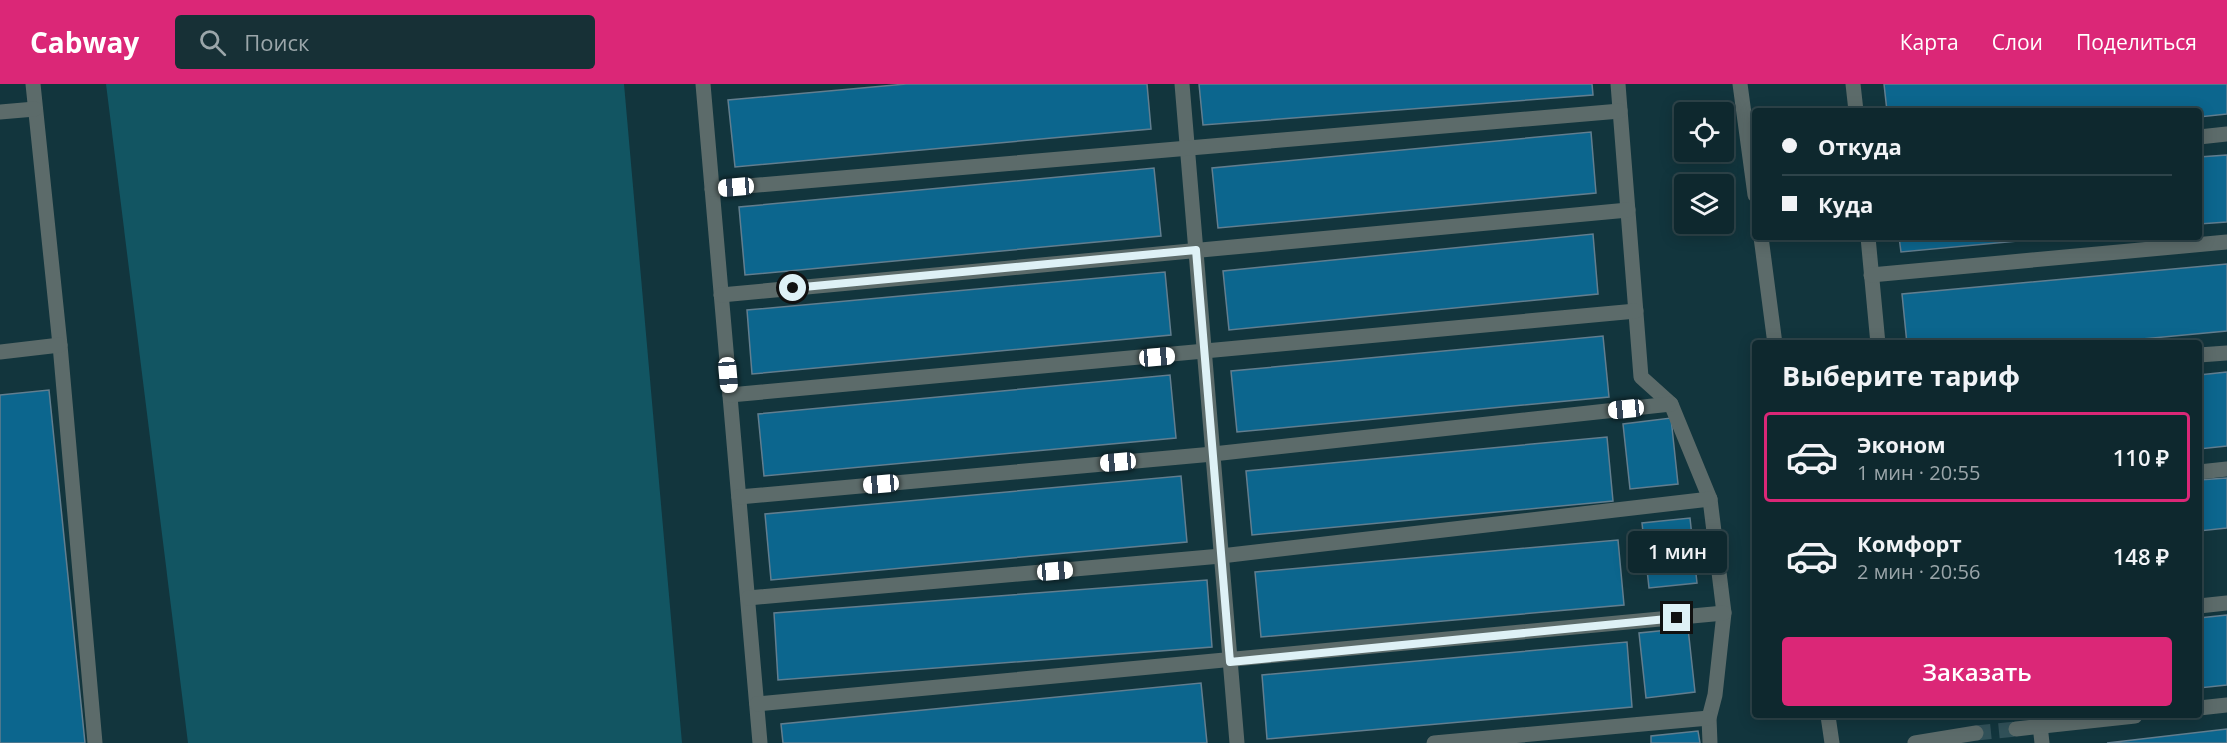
<!DOCTYPE html>
<html lang="ru">
<head>
<meta charset="utf-8">
<style>
	:root { --surface:#0e282e; --page:#173036; --text:#f1f3f6; --muted:#9ba6aa; --line:#2e444a; --accent:#db2777 }
	body { margin:0; font-family:"Open Sans",sans-serif; background:var(--page); color:var(--text); height:100vh; display:flex; flex-direction:column; font-size:22px; white-space:nowrap }
	* { box-sizing:border-box; margin:0 }
	p { font-size:20px; color:var(--muted) }
	.icon { flex:none; width:33px; height:33px; fill:none; stroke:currentColor; stroke-width:2; stroke-linecap:round; stroke-linejoin:round }
	.map { position:relative; flex:1; overflow:hidden }
	.side { position:absolute; left:1752px; top:256px; width:450px; height:378px; display:flex; flex-direction:column; background:var(--surface); border-radius:6px; box-shadow:0 3px 15px #0003,0 0 0 2px var(--line) }
	.side>* { flex:none }
	.guide { position:absolute; left:1752px; top:24px; width:450px; height:132px; border-radius:6px; box-shadow:0 3px 15px #0003,0 0 0 2px var(--line); display:grid; align-content:center; height:132px; padding:0 30px; background:var(--surface) }
	.buttons { position:absolute; left:1674px; top:18px; display:grid; gap:12px }
	.buttons a { display:grid; place-items:center; width:60px; height:60px; border-radius:6px; background:var(--surface); box-shadow:0 3px 15px #0003,0 0 0 2px var(--line); font-size:30px }
	.end { position:absolute; width:27px; height:27px; margin:-14px; border:8px solid #def1f6; background:#111; box-shadow:0 0 0 3px #111 }
	.from { border-radius:50% }
	.bubble { position:absolute; height:42px; border-radius:6px; background:var(--surface); box-shadow:0 3px 15px #0003,0 0 0 2px var(--line); font-size:20px; font-weight:600; line-height:42px; text-align:center }
	.car { position:absolute; width:18px; height:36px; margin:-18px -9px; border-radius:8px; box-shadow:0 0 4px 2px #0007; background:linear-gradient(#fff 24%,#345 0 40%,#fff 0 76%,#345 0 86%,#fff 0) }
	.guide b { display:flex; align-items:center; gap:21px; height:57px; font-size:22px }
	.guide b+b { border-top:2px solid var(--line) }
	.guide i { width:15px; height:15px; background:var(--text) }
	ul { padding:0; list-style:none }
	li { display:flex; align-items:center; gap:18px; height:90px; margin:0 12px 9px; padding:0 18px; border:3px solid transparent; border-radius:6px }
	li div { flex:1 }
	li b { display:block; font-size:22px }
	li em { font-style:normal; font-weight:600 }
	li.current { border-color:var(--accent) }
	li>.icon { width:54px; height:54px; stroke-width:1.5 }
	h2 { padding:0 30px; font-size:27px; line-height:72px }
	.button { display:flex; gap:12px; margin-top:auto; padding:12px 30px }
	.button a { flex:1; height:69px; border-radius:6px; background:var(--accent); color:#fff; font-size:24px; font-weight:600; line-height:69px; text-align:center }
	header { display:flex; align-items:center; gap:36px; box-sizing:border-box; height:84px; padding:0 30px; background:var(--accent); color:#fff }
	header strong { font-size:28px }
	nav { display:flex; gap:33px; margin-inline-start:auto; font-size:21px }
	.search { width:420px; height:54px; background:var(--page); display:flex; align-items:center; gap:15px; box-sizing:border-box; padding:0 21px; border-radius:6px; color:var(--muted); font-size:22px }
	.map>svg:first-child { display:block }
	.green { fill:#125562 }
	.building { fill:#0c668e; stroke:#627e8f; stroke-width:1.5 }
	.lines { fill:none; stroke-linecap:round; stroke-linejoin:round }
	.minor-tunnel { stroke:#315159; stroke-width:15; stroke-dasharray:15 8; stroke-linecap:butt }
	.minor { stroke:#5c6b6a; stroke-width:15 }
	.route { stroke:#def1f6; stroke-width:8 }
</style>
</head>
<body>
<header>
<strong>Cabway</strong>
<div class="search"><svg class="icon" aria-label="search" viewBox="0 0 24 24"><circle cx="10" cy="10" r="6"/><path d="M15 15l6 6"/></svg>Поиск</div>
<nav><a>Карта</a><a>Слои</a><a>Поделиться</a></nav>
</header>
<div class="map">
<svg width="2227" height="659" viewBox="0 0 2227 659">
	<rect width="100%" height="100%" fill="#12353d"/>
	<path class="green" d="M 106,0 L 624,0 L 682,659 L 188,659 Z"/>
	<g class="building">
		<path d="M 906,0 L 1147,0 L 1151,45 L 735,83 L 728,16 Z"/>
		<path d="M 1199,0 L 1592,0 L 1593,11 L 1203,41 Z"/>
		<path d="M 1884,0 L 2227,0 L 2227,30 L 2199,33 L 2199,27 L 1887,27 Z"/>
		<path d="M 1591,48 L 1596,109 L 1218,144 L 1212,84 Z"/>
		<path d="M 2227,71 L 2227,138 L 2199,140 L 2199,73 Z"/>
		<path d="M 1154,84 L 1161,152 L 745,191 L 739,123 Z"/>
		<path d="M 1593,150 L 1598,210 L 1229,246 L 1223,187 Z"/>
		<path d="M 1899,153 L 2061,153 L 1901,168 Z"/>
		<path d="M 2227,180 L 2227,247 L 2089,260 L 1907,260 L 1902,210 Z"/>
		<path d="M 1165,188 L 1171,251 L 752,290 L 747,226 Z"/>
		<path d="M 1603,252 L 1609,313 L 1237,348 L 1231,287 Z"/>
		<path d="M 2227,288 L 2227,362 L 2199,365 L 2199,291 Z"/>
		<path d="M 1170,291 L 1176,354 L 764,392 L 758,330 Z"/>
		<path d="M 49,306 L 85,659 L 0,659 L 0,311 Z"/>
		<path d="M 1671,334 L 1678,400 L 1630,405 L 1623,340 Z"/>
		<path d="M 1607,353 L 1613,417 L 1252,451 L 1246,387 Z"/>
		<path d="M 1181,392 L 1187,458 L 771,496 L 765,430 Z"/>
		<path d="M 2227,394 L 2227,444 L 2199,447 L 2199,396 Z"/>
		<path d="M 1690,434 L 1697,499 L 1649,504 L 1642,439 Z"/>
		<path d="M 1618,456 L 1624,521 L 1261,553 L 1255,488 Z"/>
		<path d="M 1207,496 L 1212,563 L 778,596 L 774,529 Z"/>
		<path d="M 2227,531 L 2227,601 L 2199,604 L 2199,534 Z"/>
		<path d="M 1688,544 L 1695,608 L 1646,614 L 1639,549 Z"/>
		<path d="M 1627,558 L 1632,623 L 1267,655 L 1262,591 Z"/>
		<path d="M 1201,599 L 1207,659 L 783,659 L 781,640 Z"/>
		<path d="M 2227,645 L 2227,659 L 2107,659 Z"/>
		<path d="M 1698,647 L 1700,659 L 1651,659 L 1651,652 Z"/>
	</g>
	<g class="lines">
		<path class="minor-tunnel" d="M 1976,649 L 2016,645"/>
		<g class="minor">
			<path d="M 33,0 L 60,261 L 95,659"/>
			<path d="M 703,0 L 760,659"/>
			<path d="M 1182,0 L 1237,659"/>
			<path d="M 1618,0 L 1641,293 L 1671,320 L 1710,415 L 1724,529 L 1715,611 L 1709,634 L 1710,659"/>
			<path d="M 1740,0 L 1755,111"/>
			<path d="M 1853,0 L 1856,27"/>
			<path d="M 0,28 L 35,25"/>
			<path d="M 2199,53 L 2227,50"/>
			<path d="M 712,105 L 1620,27"/>
			<path d="M 1761,153 L 1775,260"/>
			<path d="M 1868,153 L 1878,260"/>
			<path d="M 1871,191 L 2227,158"/>
			<path d="M 721,211 L 1628,126"/>
			<path d="M 0,268 L 60,261"/>
			<path d="M 2199,271 L 2227,269"/>
			<path d="M 730,311 L 1636,227"/>
			<path d="M 2199,388 L 2227,385"/>
			<path d="M 739,413 L 1213,370 L 1671,320"/>
			<path d="M 748,514 L 1221,472 L 1710,415"/>
			<path d="M 2199,522 L 2227,519"/>
			<path d="M 757,620 L 1724,529"/>
			<path d="M 2199,624 L 2227,621"/>
			<path d="M 1828,632 L 1832,659"/>
			<path d="M 2039,632 L 2042,659"/>
			<path d="M 2016,645 L 2135,632"/>
			<path d="M 1434,659 L 1709,634"/>
			<path d="M 1915,659 L 1976,649"/>
		</g>
	</g>
	<g class="lines">
		<path class="route" d="M 793,204 L 1196,166 L 1230,578 L 1677,534"/>
	</g>
</svg>
<div class="buttons">
<a><svg class="icon" aria-label="locate" viewBox="0 0 24 24"><circle cx="12" cy="12" r="6"/><path d="M12 2v4M12 18v4M2 12h4M18 12h4"/></svg></a>
<a><svg class="icon" aria-label="layers" viewBox="0 0 24 24"><path d="M12 4l9 5-9 5-9-5zM3 14l9 5 9-5"/></svg></a>
</div>
<i class="end from" style="left:793px;top:204px"></i>
<i class="end" style="left:1677px;top:534px"></i>
<div class="bubble" style="left:1628px;top:447px;width:99px">1 мин</div>
<i class="car" style="left:736px;top:103px;rotate:265deg"></i>
<i class="car" style="left:1157px;top:273px;rotate:85deg"></i>
<i class="car" style="left:728px;top:291px;rotate:175deg"></i>
<i class="car" style="left:1626px;top:325px;rotate:264deg"></i>
<i class="car" style="left:1118px;top:378px;rotate:265deg"></i>
<i class="car" style="left:881px;top:400px;rotate:265deg"></i>
<i class="car" style="left:1055px;top:487px;rotate:85deg"></i>
<div class="guide">
<b><i class="from"></i>Откуда</b>
<b><i></i>Куда</b>
</div>
<section class="side">
<h2>Выберите тариф</h2>
<ul>
<li class="current"><svg class="icon" aria-label="car" viewBox="0 0 24 24"><path d="M5 17H2v-5l4-1 3-4h7l3 4 3 1v5h-3M9 17h6M6 11h13"/><circle cx="7" cy="17" r="2"/><circle cx="17" cy="17" r="2"/></svg><div><b>Эконом</b><p>1 мин · 20:55</p></div><em>110 ₽</em></li>
<li><svg class="icon" aria-label="car" viewBox="0 0 24 24"><path d="M5 17H2v-5l4-1 3-4h7l3 4 3 1v5h-3M9 17h6M6 11h13"/><circle cx="7" cy="17" r="2"/><circle cx="17" cy="17" r="2"/></svg><div><b>Комфорт</b><p>2 мин · 20:56</p></div><em>148 ₽</em></li>
</ul>
<div class="button"><a>Заказать</a></div>
</section>
</div>
</body>
</html>
